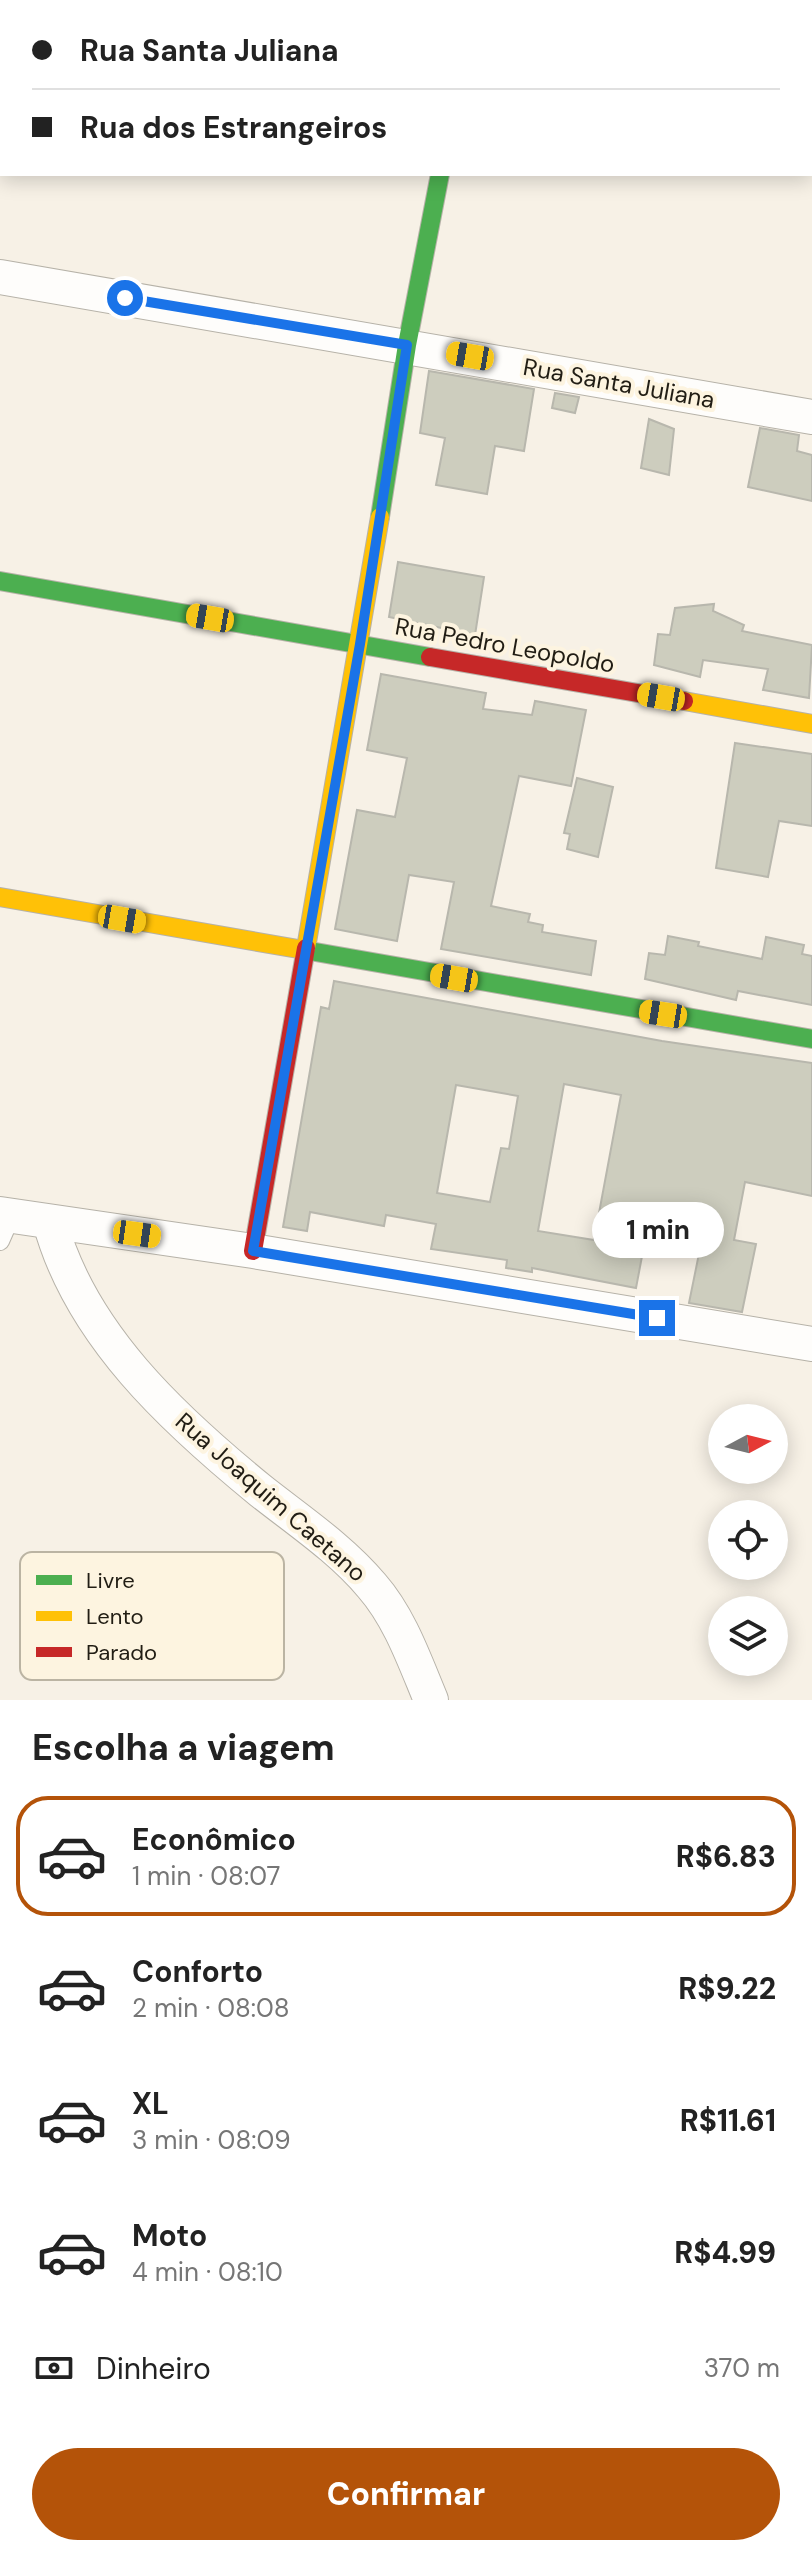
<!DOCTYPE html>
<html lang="pt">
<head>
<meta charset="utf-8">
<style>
	:root { --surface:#fff; --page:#f6f6f6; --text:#222; --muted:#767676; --line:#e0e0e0; --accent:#b45309 }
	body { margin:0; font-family:"DM Sans",sans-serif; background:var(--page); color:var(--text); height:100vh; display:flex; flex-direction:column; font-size:30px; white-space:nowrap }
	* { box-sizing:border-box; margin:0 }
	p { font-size:26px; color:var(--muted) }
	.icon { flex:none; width:44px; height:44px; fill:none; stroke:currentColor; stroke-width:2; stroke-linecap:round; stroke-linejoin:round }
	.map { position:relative; height:1700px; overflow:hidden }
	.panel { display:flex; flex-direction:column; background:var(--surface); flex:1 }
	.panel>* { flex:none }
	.hud { position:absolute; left:0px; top:0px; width:812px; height:176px; box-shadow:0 4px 20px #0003; display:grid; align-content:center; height:176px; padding:0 32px; background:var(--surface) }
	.needle { width:52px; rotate:83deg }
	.controls { position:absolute; left:708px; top:1404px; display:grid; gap:16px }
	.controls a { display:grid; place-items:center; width:80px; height:80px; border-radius:50%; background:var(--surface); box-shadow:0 4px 20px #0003; font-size:40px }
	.end { position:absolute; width:36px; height:36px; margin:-18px; border:10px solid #1a73e8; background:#fff; box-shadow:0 0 0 4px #fff }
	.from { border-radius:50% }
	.bubble { position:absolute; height:56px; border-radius:28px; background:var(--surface); box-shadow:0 4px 20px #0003; font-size:26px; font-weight:800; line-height:56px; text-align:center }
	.car { position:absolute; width:24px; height:48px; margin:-24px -12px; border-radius:10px; box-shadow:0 0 6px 2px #0007; background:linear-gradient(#f5c518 24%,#345 0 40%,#f5c518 0 76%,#345 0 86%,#f5c518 0) }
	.hud b { display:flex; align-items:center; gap:28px; height:76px; font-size:30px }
	.hud b+b { border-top:2px solid var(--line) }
	.hud i { width:20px; height:20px; background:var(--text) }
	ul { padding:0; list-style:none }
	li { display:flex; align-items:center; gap:24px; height:120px; margin:0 16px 12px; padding:0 16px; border:4px solid transparent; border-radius:32px }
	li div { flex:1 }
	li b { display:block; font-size:30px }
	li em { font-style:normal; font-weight:800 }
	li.active { border-color:var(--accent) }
	li>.icon { width:72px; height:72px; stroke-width:1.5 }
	h2 { padding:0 32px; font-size:36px; line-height:96px }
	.pay { display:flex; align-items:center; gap:20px; height:88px; padding:0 32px; font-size:30px }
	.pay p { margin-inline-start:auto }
	.button { display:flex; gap:16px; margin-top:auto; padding:16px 32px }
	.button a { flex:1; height:92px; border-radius:48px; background:var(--accent); color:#fff; font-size:32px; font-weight:800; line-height:92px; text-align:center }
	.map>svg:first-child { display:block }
	.building { fill:#cdcdbe; stroke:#b8b7ad; stroke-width:2; fill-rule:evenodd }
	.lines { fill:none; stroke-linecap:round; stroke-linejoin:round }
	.lane-casing { stroke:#b6b2a8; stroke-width:20 }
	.street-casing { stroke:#b6b2a8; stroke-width:36 }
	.fast-casing { stroke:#b6b2a8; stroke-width:20 }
	.slow-casing { stroke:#b6b2a8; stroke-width:20 }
	.jam-casing { stroke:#b6b2a8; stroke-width:20 }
	.lane { stroke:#fefdfb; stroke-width:18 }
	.street { stroke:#fefdfb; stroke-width:34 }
	.fast { stroke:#4caf50; stroke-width:18 }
	.slow { stroke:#ffc107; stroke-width:18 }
	.jam { stroke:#c62828; stroke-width:18 }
	.route { stroke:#1a73e8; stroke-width:10 }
	.labels { text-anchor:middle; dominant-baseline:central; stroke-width:8; stroke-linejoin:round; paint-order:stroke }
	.street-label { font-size:24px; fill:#211d14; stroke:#fdf4e0 }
	.key { fill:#fdf4e0; stroke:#bbb4a3; stroke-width:2 }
	.key-label { font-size:22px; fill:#211d14 }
</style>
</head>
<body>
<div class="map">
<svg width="812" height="1700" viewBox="0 0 812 1700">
	<rect width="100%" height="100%" fill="#f7f1e6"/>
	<g class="building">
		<path d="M 429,371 L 534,389 L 524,451 L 495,446 L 487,494 L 436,485 L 445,438 L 420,433 Z"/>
		<path d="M 555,393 L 579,397 L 575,413 L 552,408 Z"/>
		<path d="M 649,419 L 674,429 L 669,475 L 641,468 Z"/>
		<path d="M 760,428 L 799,435 L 797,451 L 812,455 L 812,501 L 748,487 Z"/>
		<path d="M 398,562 L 484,577 L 475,635 L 389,617 Z"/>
		<path d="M 714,604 L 713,611 L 744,625 L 742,631 L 812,645 L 809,698 L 763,690 L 768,669 L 703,660 L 700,677 L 654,665 L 658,634 L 670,635 L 675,608 Z"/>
		<path d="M 381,674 L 486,693 L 483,709 L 532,715 L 535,701 L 586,710 L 571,786 L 519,776 L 491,906 L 530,914 L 528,922 L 543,925 L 542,932 L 596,941 L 591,975 L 441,949 L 454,882 L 409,875 L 397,941 L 335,929 L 357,810 L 395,817 L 407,758 L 367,750 Z"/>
		<path d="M 735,743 L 812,754 L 812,826 L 779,821 L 768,877 L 716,868 Z"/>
		<path d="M 577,778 L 613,787 L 598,857 L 567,849 L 570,834 L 564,833 Z"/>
		<path d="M 668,936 L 699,942 L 698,946 L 762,959 L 766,937 L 804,945 L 802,954 L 812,956 L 812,1005 L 738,991 L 736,1000 L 645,979 L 649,953 L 665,955 Z"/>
		<path d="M 334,981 L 662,1041 L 812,1063 L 812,1196 L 745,1182 L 734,1240 L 756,1244 L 742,1312 L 689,1303 L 705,1224 L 650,1214 L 636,1288 L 532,1268 L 532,1272 L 506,1268 L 507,1260 L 431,1249 L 436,1224 L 386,1215 L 384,1226 L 310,1212 L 307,1231 L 283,1227 L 321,1007 L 329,1009 ZM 564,1084 L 621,1095 L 594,1240 L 538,1231 ZM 456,1085 L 518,1096 L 509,1149 L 501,1148 L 490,1202 L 437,1193 Z"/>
	</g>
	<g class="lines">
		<defs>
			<path id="lane" d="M 0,1241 L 11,1216"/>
			<g id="street">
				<path d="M 219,0 L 231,2"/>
				<path d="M 473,2 L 473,0"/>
				<path d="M 810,105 L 812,105"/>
				<path d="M 0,277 L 812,417"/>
				<path d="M 0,1214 L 253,1251 L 812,1344"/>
				<path d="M 50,1222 C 80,1334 174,1420 261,1491 C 299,1521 341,1549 372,1586 C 400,1618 415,1662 431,1700"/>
			</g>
			<g id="fast">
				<path d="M 380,517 L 407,345 L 440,174"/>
				<path d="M 0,581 L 430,657"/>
				<path d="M 304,950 L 812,1039"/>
			</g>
			<g id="slow">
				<path d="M 684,701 L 812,724"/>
				<path d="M 0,897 L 304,950"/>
				<path d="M 306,948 L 380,517"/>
			</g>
			<g id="jam">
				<path d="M 430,657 L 684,701"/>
				<path d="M 253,1251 L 306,948"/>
			</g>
		</defs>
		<use href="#lane" class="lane-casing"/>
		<use href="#street" class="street-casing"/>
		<use href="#fast" class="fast-casing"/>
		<use href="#slow" class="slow-casing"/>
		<use href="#jam" class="jam-casing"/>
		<use href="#lane" class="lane"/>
		<use href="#street" class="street"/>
		<use href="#fast" class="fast"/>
		<use href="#slow" class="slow"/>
		<use href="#jam" class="jam"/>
	</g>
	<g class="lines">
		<path class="route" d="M 125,298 L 407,345 L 360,644 L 253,1251 L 657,1318"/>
	</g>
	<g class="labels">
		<g class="street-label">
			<text transform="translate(619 383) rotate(10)">Rua Santa Juliana</text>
			<text transform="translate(505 645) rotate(10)">Rua Pedro Leopoldo</text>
			<text transform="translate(271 1497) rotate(41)">Rua Joaquim Caetano</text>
		</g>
	</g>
	<rect x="20" y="1552" width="264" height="128" rx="12" class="key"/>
	<rect x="36" y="1575" width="36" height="10" fill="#4caf50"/>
	<rect x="36" y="1611" width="36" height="10" fill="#ffc107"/>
	<rect x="36" y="1647" width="36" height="10" fill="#c62828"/>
	<g class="key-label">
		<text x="86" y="1588">Livre</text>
		<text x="86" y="1624">Lento</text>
		<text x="86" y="1660">Parado</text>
	</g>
</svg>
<div class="controls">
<a><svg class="needle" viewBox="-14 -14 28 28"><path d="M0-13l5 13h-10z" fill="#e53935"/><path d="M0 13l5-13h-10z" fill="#767676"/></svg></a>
<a><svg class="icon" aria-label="locate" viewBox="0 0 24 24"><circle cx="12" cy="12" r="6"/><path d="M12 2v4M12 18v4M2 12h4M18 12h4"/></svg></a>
<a><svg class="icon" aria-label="layers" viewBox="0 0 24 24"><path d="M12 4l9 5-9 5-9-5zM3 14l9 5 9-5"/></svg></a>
</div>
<i class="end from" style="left:125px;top:298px"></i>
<i class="end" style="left:657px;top:1318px"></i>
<div class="bubble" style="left:592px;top:1202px;width:132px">1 min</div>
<i class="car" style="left:470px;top:356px;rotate:280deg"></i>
<i class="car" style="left:210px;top:618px;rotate:280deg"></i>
<i class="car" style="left:661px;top:697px;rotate:280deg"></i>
<i class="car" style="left:122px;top:919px;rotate:100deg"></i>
<i class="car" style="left:454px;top:978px;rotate:280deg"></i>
<i class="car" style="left:663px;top:1014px;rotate:279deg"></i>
<i class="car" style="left:137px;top:1234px;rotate:98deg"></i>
<div class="hud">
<b><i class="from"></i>Rua Santa Juliana</b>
<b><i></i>Rua dos Estrangeiros</b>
</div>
</div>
<section class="panel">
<h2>Escolha a viagem</h2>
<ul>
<li class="active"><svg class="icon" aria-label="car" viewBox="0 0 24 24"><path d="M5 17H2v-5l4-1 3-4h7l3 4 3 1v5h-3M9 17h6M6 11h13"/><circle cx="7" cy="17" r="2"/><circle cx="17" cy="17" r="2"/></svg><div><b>Econômico</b><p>1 min · 08:07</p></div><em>R$6.83</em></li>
<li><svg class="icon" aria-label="car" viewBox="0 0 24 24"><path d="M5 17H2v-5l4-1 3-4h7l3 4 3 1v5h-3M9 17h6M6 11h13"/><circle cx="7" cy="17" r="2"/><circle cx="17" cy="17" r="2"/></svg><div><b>Conforto</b><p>2 min · 08:08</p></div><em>R$9.22</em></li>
<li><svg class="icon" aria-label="car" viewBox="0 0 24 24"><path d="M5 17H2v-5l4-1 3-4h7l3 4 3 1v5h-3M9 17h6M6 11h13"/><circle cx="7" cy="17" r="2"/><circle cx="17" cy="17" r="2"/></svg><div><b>XL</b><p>3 min · 08:09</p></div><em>R$11.61</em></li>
<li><svg class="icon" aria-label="car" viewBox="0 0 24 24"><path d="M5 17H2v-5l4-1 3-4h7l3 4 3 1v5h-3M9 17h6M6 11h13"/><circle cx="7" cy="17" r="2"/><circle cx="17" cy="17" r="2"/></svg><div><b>Moto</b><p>4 min · 08:10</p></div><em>R$4.99</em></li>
</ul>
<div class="pay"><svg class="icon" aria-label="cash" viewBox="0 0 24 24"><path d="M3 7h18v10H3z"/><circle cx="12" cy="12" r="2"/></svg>Dinheiro<p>370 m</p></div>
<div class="button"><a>Confirmar</a></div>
</section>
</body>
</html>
